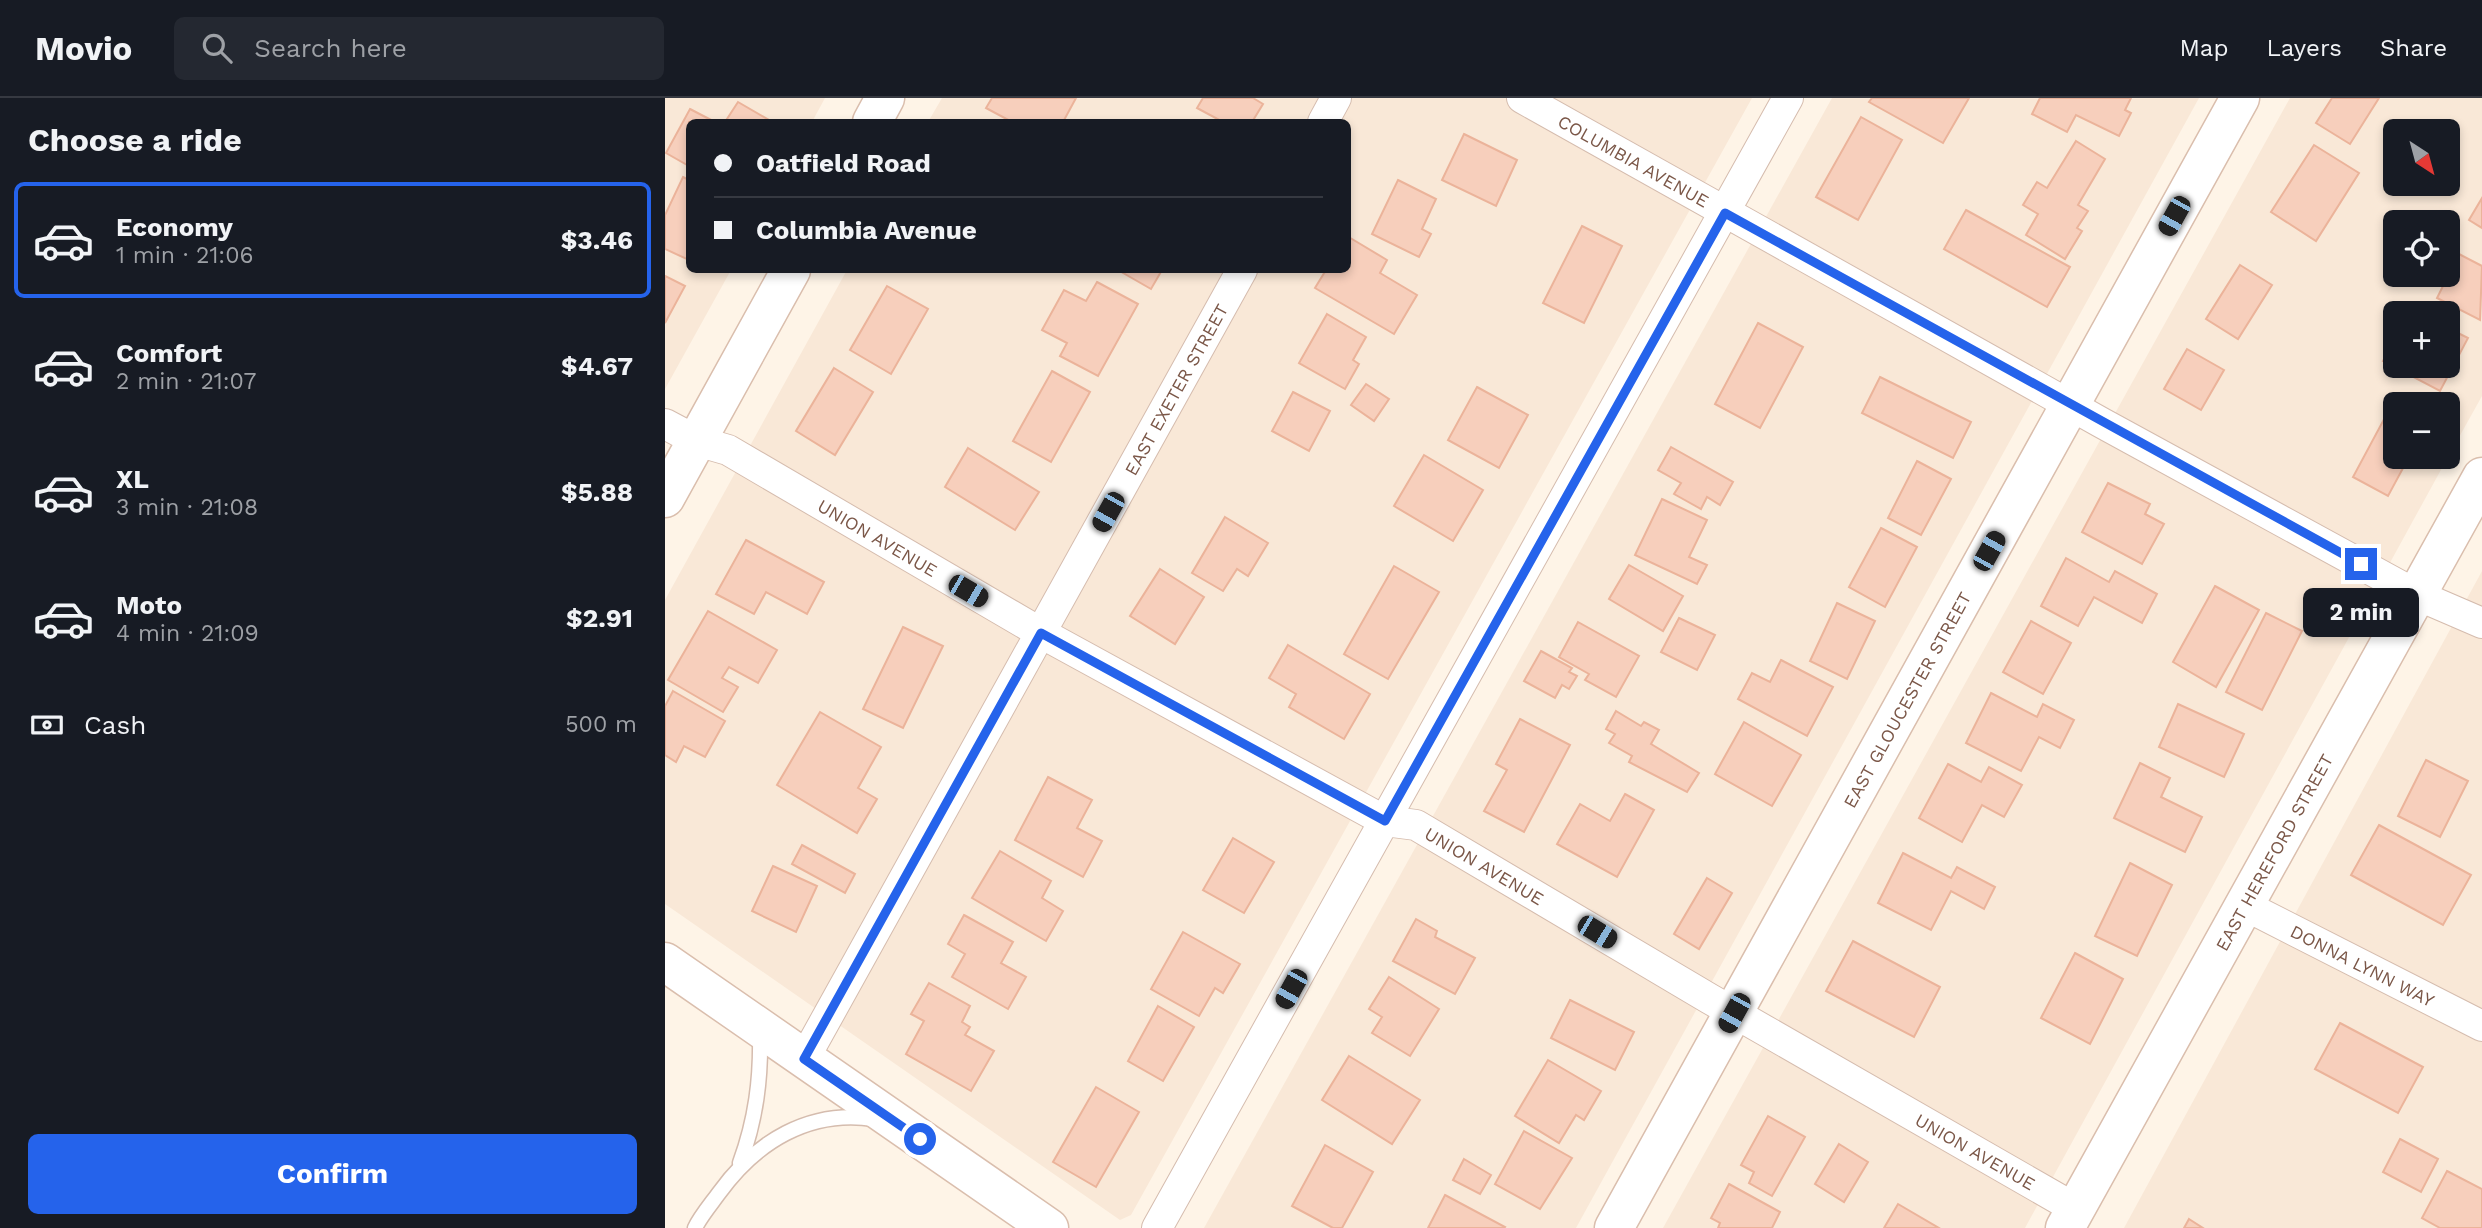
<!DOCTYPE html>
<html lang="en">
<head>
<meta charset="utf-8">
<style>
	:root { --surface:#171b24; --page:#242831; --text:#f1f3f6; --muted:#9ea1a6; --line:#363941; --accent:#2563eb }
	body { margin:0; font-family:"Work Sans",sans-serif; background:var(--page); color:var(--text); height:100vh; display:flex; flex-direction:column; font-size:26px; white-space:nowrap }
	* { box-sizing:border-box; margin:0 }
	p { font-size:23px; color:var(--muted) }
	.icon { flex:none; width:38px; height:38px; fill:none; stroke:currentColor; stroke-width:2; stroke-linecap:round; stroke-linejoin:round }
	.map { position:relative; flex:1; overflow:hidden }
	.drawer { display:flex; flex-direction:column; background:var(--surface); width:665px }
	.drawer>* { flex:none }
	.hud { position:absolute; left:21px; top:21px; width:665px; height:154px; border-radius:10px; box-shadow:0 4px 10px #0003; display:grid; align-content:center; height:154px; padding:0 28px; background:var(--surface) }
	.needle { width:46px; rotate:144deg }
	.tools { position:absolute; left:1718px; top:21px; display:grid; gap:14px }
	.tools a { display:grid; place-items:center; width:77px; height:77px; border-radius:10px; background:var(--surface); box-shadow:0 4px 10px #0003; font-size:35px }
	.end { position:absolute; width:32px; height:32px; margin:-16px; border:9px solid #2563eb; background:#fff; box-shadow:0 0 0 4px #fff }
	.from { border-radius:50% }
	.bubble { position:absolute; height:49px; border-radius:10px; background:var(--surface); box-shadow:0 4px 10px #0003; font-size:23px; font-weight:700; line-height:49px; text-align:center }
	.car { position:absolute; width:21px; height:42px; margin:-21px -10px; border-radius:9px; box-shadow:0 0 5px 2px #0007; background:linear-gradient(#222 24%,#8ab4d8 0 40%,#222 0 76%,#8ab4d8 0 86%,#222 0) }
	.hud b { display:flex; align-items:center; gap:24px; height:66px; font-size:26px }
	.hud b+b { border-top:2px solid var(--line) }
	.hud i { width:18px; height:18px; background:var(--text) }
	ul { padding:0; list-style:none }
	li { display:flex; align-items:center; gap:21px; height:116px; margin:0 14px 10px; padding:0 14px; border:4px solid transparent; border-radius:10px }
	li div { flex:1 }
	li b { display:block; font-size:26px }
	li em { font-style:normal; font-weight:700 }
	li.selected { border-color:var(--accent) }
	li>.icon { width:63px; height:63px; stroke-width:1.5 }
	h2 { padding:0 28px; font-size:32px; line-height:84px }
	.pay { display:flex; align-items:center; gap:18px; height:77px; padding:0 28px; font-size:26px }
	.pay p { margin-inline-start:auto }
	.primary-button { display:flex; gap:14px; margin-top:auto; padding:14px 28px }
	.primary-button a { flex:1; height:80px; border-radius:10px; background:var(--accent); color:#fff; font-size:28px; font-weight:700; line-height:80px; text-align:center }
	header { display:flex; align-items:center; gap:42px; box-sizing:border-box; height:98px; padding:0 35px; background:var(--surface); border-bottom:2px solid var(--line) }
	header strong { font-size:33px }
	nav { display:flex; gap:38px; margin-inline-start:auto; font-size:24px }
	.search { width:490px; height:63px; background:var(--page); display:flex; align-items:center; gap:18px; box-sizing:border-box; padding:0 24px; border-radius:10px; color:var(--muted); font-size:26px }
	main { display:flex; flex:1; min-height:0 }
	.map>svg:first-child { display:block }
	.residential { fill:#f9e8d7; fill-rule:evenodd }
	.building { fill:#f7cfbc; stroke:#ebb39a; stroke-width:2 }
	.lines { fill:none; stroke-linecap:round; stroke-linejoin:round }
	.lane-casing { stroke:#d5bcae; stroke-width:17 }
	.street-casing { stroke:#d5bcae; stroke-width:32 }
	.secondary-casing { stroke:#dabead; stroke-width:41 }
	.lane { stroke:#fff; stroke-width:14 }
	.street { stroke:#fff; stroke-width:30 }
	.secondary { stroke:#fff; stroke-width:38 }
	.route { stroke:#2563eb; stroke-width:9 }
	.labels { text-anchor:middle; dominant-baseline:central; stroke-width:7; stroke-linejoin:round; paint-order:stroke }
	.street-label { font-size:18px; fill:#7b5748; stroke:#fff8ef }
</style>
</head>
<body>
<header>
<strong>Movio</strong>
<div class="search"><svg class="icon" aria-label="search" viewBox="0 0 24 24"><circle cx="10" cy="10" r="6"/><path d="M15 15l6 6"/></svg>Search here</div>
<nav><a>Map</a><a>Layers</a><a>Share</a></nav>
</header>
<main>
<section class="drawer">
<h2>Choose a ride</h2>
<ul>
<li class="selected"><svg class="icon" aria-label="car" viewBox="0 0 24 24"><path d="M5 17H2v-5l4-1 3-4h7l3 4 3 1v5h-3M9 17h6M6 11h13"/><circle cx="7" cy="17" r="2"/><circle cx="17" cy="17" r="2"/></svg><div><b>Economy</b><p>1 min · 21:06</p></div><em>$3.46</em></li>
<li><svg class="icon" aria-label="car" viewBox="0 0 24 24"><path d="M5 17H2v-5l4-1 3-4h7l3 4 3 1v5h-3M9 17h6M6 11h13"/><circle cx="7" cy="17" r="2"/><circle cx="17" cy="17" r="2"/></svg><div><b>Comfort</b><p>2 min · 21:07</p></div><em>$4.67</em></li>
<li><svg class="icon" aria-label="car" viewBox="0 0 24 24"><path d="M5 17H2v-5l4-1 3-4h7l3 4 3 1v5h-3M9 17h6M6 11h13"/><circle cx="7" cy="17" r="2"/><circle cx="17" cy="17" r="2"/></svg><div><b>XL</b><p>3 min · 21:08</p></div><em>$5.88</em></li>
<li><svg class="icon" aria-label="car" viewBox="0 0 24 24"><path d="M5 17H2v-5l4-1 3-4h7l3 4 3 1v5h-3M9 17h6M6 11h13"/><circle cx="7" cy="17" r="2"/><circle cx="17" cy="17" r="2"/></svg><div><b>Moto</b><p>4 min · 21:09</p></div><em>$2.91</em></li>
</ul>
<div class="pay"><svg class="icon" aria-label="cash" viewBox="0 0 24 24"><path d="M3 7h18v10H3z"/><circle cx="12" cy="12" r="2"/></svg>Cash<p>500 m</p></div>
<div class="primary-button"><a>Confirm</a></div>
</section>
<div class="map">
<svg width="1817" height="1130" viewBox="0 0 1817 1130">
	<rect width="100%" height="100%" fill="#fef4e7"/>
	<g class="residential">
		<path d="M 0,0 L 160,0 L 147,24 L 24,24 L 24,172 L 66,172 L 0,291 Z"/>
		<path d="M 277,0 L 1087,0 L 466,1117 L 455,1122 L 0,806 L 0,502 L 182,172 L 682,172 L 682,24 L 263,24 Z"/>
		<path d="M 1167,0 L 1534,0 L 911,1130 L 539,1130 Z"/>
		<path d="M 1625,0 L 1817,0 L 1817,298 L 1783,359 L 1783,306 L 1731,306 L 1731,359 L 1783,359 L 1360,1130 L 998,1130 ZM 1731,33 L 1783,33 L 1783,86 L 1731,86 ZM 1731,124 L 1783,124 L 1783,177 L 1731,177 ZM 1731,215 L 1783,215 L 1783,268 L 1731,268 Z"/>
		<path d="M 1817,473 L 1817,1130 L 1459,1130 Z"/>
	</g>
	<g class="building">
		<path d="M 327,0 L 411,0 L 398,24 L 347,24 L 321,10 Z"/>
		<path d="M 538,0 L 588,0 L 598,6 L 587,24 L 558,24 L 532,10 Z"/>
		<path d="M 1207,0 L 1304,0 L 1278,45 L 1204,4 Z"/>
		<path d="M 1375,0 L 1466,0 L 1460,12 L 1466,15 L 1454,38 L 1411,17 L 1402,34 L 1367,16 Z"/>
		<path d="M 1667,0 L 1714,0 L 1685,46 L 1651,25 Z"/>
		<path d="M 73,4 L 104,22 L 102,24 L 60,24 Z"/>
		<path d="M 25,11 L 50,24 L 24,24 L 24,68 L 1,55 Z"/>
		<path d="M 1196,19 L 1237,42 L 1193,122 L 1151,99 Z"/>
		<path d="M 799,36 L 852,62 L 831,108 L 777,82 Z"/>
		<path d="M 1411,43 L 1440,61 L 1413,107 L 1423,113 L 1412,130 L 1417,133 L 1400,161 L 1361,137 L 1373,116 L 1358,107 L 1372,84 L 1382,90 Z"/>
		<path d="M 1649,47 L 1694,75 L 1651,143 L 1606,114 Z"/>
		<path d="M 18,79 L 24,82 L 24,162 L 0,151 L 0,117 Z"/>
		<path d="M 733,82 L 771,101 L 757,131 L 766,136 L 754,159 L 707,136 Z"/>
		<path d="M 1817,100 L 1817,130 L 1804,122 Z"/>
		<path d="M 1301,112 L 1405,169 L 1382,209 L 1279,151 Z"/>
		<path d="M 917,128 L 957,148 L 919,225 L 878,205 Z"/>
		<path d="M 682,138 L 722,162 L 715,175 L 752,197 L 729,236 L 650,190 L 661,172 L 682,172 Z"/>
		<path d="M 1794,156 L 1817,168 L 1815,222 L 1772,200 Z"/>
		<path d="M 1575,167 L 1607,187 L 1573,241 L 1541,221 Z"/>
		<path d="M 453,172 L 497,172 L 486,191 Z"/>
		<path d="M 0,178 L 20,188 L 0,225 Z"/>
		<path d="M 432,184 L 473,206 L 433,278 L 395,258 L 402,245 L 377,232 L 399,192 L 421,203 Z"/>
		<path d="M 222,188 L 263,211 L 226,276 L 185,252 Z"/>
		<path d="M 662,216 L 701,239 L 688,262 L 694,266 L 680,291 L 634,265 Z"/>
		<path d="M 1093,225 L 1138,249 L 1095,330 L 1050,306 Z"/>
		<path d="M 1783,230 L 1803,240 L 1775,293 L 1718,263 L 1731,239 L 1731,268 L 1783,268 Z"/>
		<path d="M 1522,251 L 1559,272 L 1536,312 L 1499,291 Z"/>
		<path d="M 169,270 L 208,294 L 170,357 L 131,333 Z"/>
		<path d="M 387,273 L 425,294 L 386,364 L 348,343 Z"/>
		<path d="M 1215,279 L 1306,324 L 1288,360 L 1197,315 Z"/>
		<path d="M 701,286 L 724,301 L 709,323 L 686,307 Z"/>
		<path d="M 812,289 L 863,317 L 834,370 L 783,342 Z"/>
		<path d="M 628,294 L 665,313 L 644,353 L 607,333 Z"/>
		<path d="M 1725,310 L 1731,313 L 1731,359 L 1744,359 L 1723,398 L 1688,379 Z"/>
		<path d="M 1006,349 L 1068,384 L 1055,407 L 1042,399 L 1036,411 L 1009,396 L 1016,385 L 993,372 Z"/>
		<path d="M 303,350 L 374,394 L 350,432 L 280,389 Z"/>
		<path d="M 759,357 L 818,392 L 788,443 L 729,408 Z"/>
		<path d="M 1252,363 L 1286,381 L 1256,437 L 1223,420 Z"/>
		<path d="M 1443,385 L 1485,406 L 1480,416 L 1499,426 L 1477,466 L 1417,434 Z"/>
		<path d="M 997,401 L 1042,422 L 1024,459 L 1042,467 L 1032,486 L 970,457 Z"/>
		<path d="M 560,419 L 603,445 L 583,478 L 572,471 L 558,493 L 527,475 Z"/>
		<path d="M 1216,430 L 1252,449 L 1220,509 L 1184,489 Z"/>
		<path d="M 81,442 L 159,484 L 142,516 L 101,494 L 89,516 L 51,496 Z"/>
		<path d="M 1401,460 L 1444,484 L 1450,473 L 1492,496 L 1477,525 L 1429,499 L 1413,528 L 1376,508 Z"/>
		<path d="M 964,467 L 1018,498 L 998,533 L 944,501 Z"/>
		<path d="M 729,468 L 774,494 L 723,581 L 679,556 Z"/>
		<path d="M 495,471 L 539,499 L 510,546 L 465,518 Z"/>
		<path d="M 1550,488 L 1594,512 L 1551,589 L 1508,564 Z"/>
		<path d="M 1172,505 L 1210,523 L 1182,581 L 1145,563 Z"/>
		<path d="M 43,513 L 112,552 L 93,585 L 64,569 L 57,580 L 73,589 L 58,614 L 3,582 Z"/>
		<path d="M 1601,515 L 1637,533 L 1597,612 L 1561,594 Z"/>
		<path d="M 1014,520 L 1050,537 L 1032,572 L 996,554 Z"/>
		<path d="M 1366,523 L 1406,545 L 1378,596 L 1338,574 Z"/>
		<path d="M 913,524 L 974,558 L 951,599 L 920,582 L 924,576 L 894,559 Z"/>
		<path d="M 238,529 L 278,548 L 238,630 L 198,611 Z"/>
		<path d="M 623,547 L 705,596 L 679,641 L 624,609 L 631,596 L 604,580 Z"/>
		<path d="M 876,553 L 907,570 L 904,574 L 912,578 L 904,591 L 897,587 L 890,600 L 859,583 Z"/>
		<path d="M 1116,562 L 1168,589 L 1142,638 L 1073,601 L 1087,575 L 1105,584 Z"/>
		<path d="M 8,593 L 60,623 L 40,659 L 19,648 L 11,664 L 0,657 L 0,608 Z"/>
		<path d="M 1326,595 L 1372,619 L 1378,606 L 1409,622 L 1395,650 L 1374,639 L 1356,673 L 1301,645 Z"/>
		<path d="M 1513,606 L 1579,636 L 1559,679 L 1494,649 Z"/>
		<path d="M 951,613 L 976,628 L 979,624 L 994,632 L 986,646 L 1034,675 L 1022,694 L 964,664 L 967,658 L 944,645 L 950,636 L 941,631 Z"/>
		<path d="M 155,614 L 216,649 L 193,690 L 212,701 L 192,735 L 112,687 Z"/>
		<path d="M 855,621 L 905,647 L 859,734 L 819,713 L 842,672 L 831,666 Z"/>
		<path d="M 1079,624 L 1136,657 L 1107,708 L 1050,676 Z"/>
		<path d="M 1761,662 L 1803,683 L 1775,739 L 1733,718 Z"/>
		<path d="M 1475,665 L 1505,680 L 1496,699 L 1537,719 L 1520,754 L 1449,720 Z"/>
		<path d="M 1283,666 L 1316,684 L 1324,669 L 1357,687 L 1339,719 L 1317,707 L 1297,744 L 1254,720 Z"/>
		<path d="M 383,679 L 427,702 L 412,730 L 437,743 L 418,779 L 350,742 Z"/>
		<path d="M 960,696 L 989,712 L 952,779 L 892,746 L 915,706 L 945,723 Z"/>
		<path d="M 1714,727 L 1806,777 L 1778,827 L 1686,777 Z"/>
		<path d="M 568,740 L 609,764 L 579,815 L 538,792 Z"/>
		<path d="M 137,747 L 190,776 L 180,795 L 127,766 Z"/>
		<path d="M 335,753 L 386,783 L 377,800 L 398,813 L 381,843 L 307,800 Z"/>
		<path d="M 1238,755 L 1286,780 L 1292,769 L 1330,789 L 1319,811 L 1286,793 L 1266,832 L 1213,805 Z"/>
		<path d="M 1465,765 L 1507,787 L 1472,858 L 1430,838 Z"/>
		<path d="M 108,768 L 152,788 L 131,834 L 87,813 Z"/>
		<path d="M 1042,780 L 1067,795 L 1034,851 L 1009,836 Z"/>
		<path d="M 299,817 L 348,844 L 336,865 L 361,879 L 343,911 L 287,879 L 300,856 L 283,846 Z"/>
		<path d="M 751,821 L 772,833 L 770,839 L 810,860 L 790,896 L 728,863 Z"/>
		<path d="M 518,834 L 575,866 L 558,895 L 550,890 L 534,918 L 486,891 Z"/>
		<path d="M 1188,843 L 1275,889 L 1249,939 L 1161,893 Z"/>
		<path d="M 1410,855 L 1458,881 L 1425,946 L 1376,920 Z"/>
		<path d="M 724,879 L 774,911 L 745,958 L 707,935 L 717,919 L 704,911 Z"/>
		<path d="M 264,885 L 305,908 L 297,924 L 305,929 L 300,937 L 329,953 L 306,993 L 241,956 L 259,923 L 246,916 Z"/>
		<path d="M 905,902 L 969,934 L 950,972 L 886,940 Z"/>
		<path d="M 493,908 L 529,929 L 498,983 L 463,963 Z"/>
		<path d="M 1675,925 L 1758,969 L 1733,1015 L 1650,971 Z"/>
		<path d="M 684,958 L 755,1002 L 727,1046 L 657,1002 Z"/>
		<path d="M 883,962 L 936,993 L 919,1022 L 911,1017 L 894,1045 L 850,1018 Z"/>
		<path d="M 431,989 L 474,1014 L 431,1089 L 388,1064 Z"/>
		<path d="M 1103,1018 L 1140,1039 L 1107,1098 L 1084,1085 L 1089,1074 L 1076,1067 Z"/>
		<path d="M 859,1033 L 907,1060 L 875,1111 L 830,1086 Z"/>
		<path d="M 1735,1041 L 1773,1061 L 1756,1094 L 1718,1074 Z"/>
		<path d="M 1174,1046 L 1203,1064 L 1179,1104 L 1150,1086 Z"/>
		<path d="M 660,1047 L 708,1074 L 677,1130 L 668,1130 L 627,1108 Z"/>
		<path d="M 799,1061 L 826,1077 L 815,1096 L 788,1082 Z"/>
		<path d="M 1782,1073 L 1817,1091 L 1817,1130 L 1775,1130 L 1757,1120 Z"/>
		<path d="M 1064,1086 L 1115,1114 L 1107,1130 L 1053,1130 L 1055,1125 L 1046,1120 Z"/>
		<path d="M 780,1097 L 840,1129 L 839,1130 L 763,1130 Z"/>
		<path d="M 1233,1106 L 1274,1130 L 1219,1130 Z"/>
		<path d="M 1524,1121 L 1538,1130 L 1519,1130 Z"/>
	</g>
	<g class="lines">
		<defs>
			<g id="lane">
				<path d="M 75,1065 C 91,1021 96,981 95,935"/>
				<path d="M 30,1130 C 35,1119 46,1106 54,1095 C 91,1044 144,1011 209,1021"/>
			</g>
			<g id="street">
				<path id="s1" d="M 857,0 L 1437,325 L 1752,497 L 1817,525"/>
				<path d="M 658,24 L 671,0"/>
				<path id="s2" d="M 0,326 L 32,343 L 63,352 L 376,535 L 720,723 L 751,727 L 1045,901 L 1411,1111"/>
				<path id="s3" d="M 1579,807 L 1817,928"/>
				<path id="s4" d="M 139,961 L 577,172"/>
				<path d="M 492,1130 L 1123,0"/>
			</g>
			<g id="secondary">
				<path d="M 207,24 L 220,0"/>
				<path d="M 0,400 L 126,172"/>
				<path d="M 0,864 L 384,1130"/>
				<path id="s5" d="M 949,1130 L 1575,0"/>
				<path id="s6" d="M 1400,1130 L 1817,379"/>
			</g>
		</defs>
		<use href="#lane" class="lane-casing"/>
		<use href="#street" class="street-casing"/>
		<use href="#secondary" class="secondary-casing"/>
		<use href="#lane" class="lane"/>
		<use href="#street" class="street"/>
		<use href="#secondary" class="secondary"/>
	</g>
	<g class="lines">
		<path class="route" d="M 255,1041 L 139,961 L 376,535 L 720,723 L 1060,115 L 1696,466"/>
	</g>
	<g class="labels">
		<g class="street-label">
			<text stroke="none"><textPath href="#s1" startOffset="128">COLUMBIA AVENUE</textPath></text>
			<text stroke="none"><textPath href="#s4" startOffset="766">EAST EXETER STREET</textPath></text>
			<text stroke="none"><textPath href="#s2" startOffset="242">UNION AVENUE</textPath></text>
			<text stroke="none"><textPath href="#s5" startOffset="604">EAST GLOUCESTER STREET</textPath></text>
			<text stroke="none"><textPath href="#s6" startOffset="430">EAST HEREFORD STREET</textPath></text>
			<text stroke="none"><textPath href="#s2" startOffset="934">UNION AVENUE</textPath></text>
			<text stroke="none"><textPath href="#s3" startOffset="133">DONNA LYNN WAY</textPath></text>
			<text stroke="none"><textPath href="#s2" startOffset="1502">UNION AVENUE</textPath></text>
		</g>
	</g>
</svg>
<div class="tools">
<a><svg class="needle" viewBox="-14 -14 28 28"><path d="M0-13l5 13h-10z" fill="#e53935"/><path d="M0 13l5-13h-10z" fill="#9ea1a6"/></svg></a>
<a><svg class="icon" aria-label="locate" viewBox="0 0 24 24"><circle cx="12" cy="12" r="6"/><path d="M12 2v4M12 18v4M2 12h4M18 12h4"/></svg></a>
<a>+</a>
<a>−</a>
</div>
<i class="end from" style="left:255px;top:1041px"></i>
<i class="end" style="left:1696px;top:466px"></i>
<div class="bubble" style="left:1638px;top:490px;width:116px">2 min</div>
<i class="car" style="left:1509px;top:118px;rotate:209deg"></i>
<i class="car" style="left:443px;top:414px;rotate:209deg"></i>
<i class="car" style="left:1324px;top:453px;rotate:29deg"></i>
<i class="car" style="left:303px;top:493px;rotate:120deg"></i>
<i class="car" style="left:932px;top:834px;rotate:121deg"></i>
<i class="car" style="left:626px;top:891px;rotate:209deg"></i>
<i class="car" style="left:1069px;top:915px;rotate:209deg"></i>
<div class="hud">
<b><i class="from"></i>Oatfield Road</b>
<b><i></i>Columbia Avenue</b>
</div>
</div>
</main>
</body>
</html>
